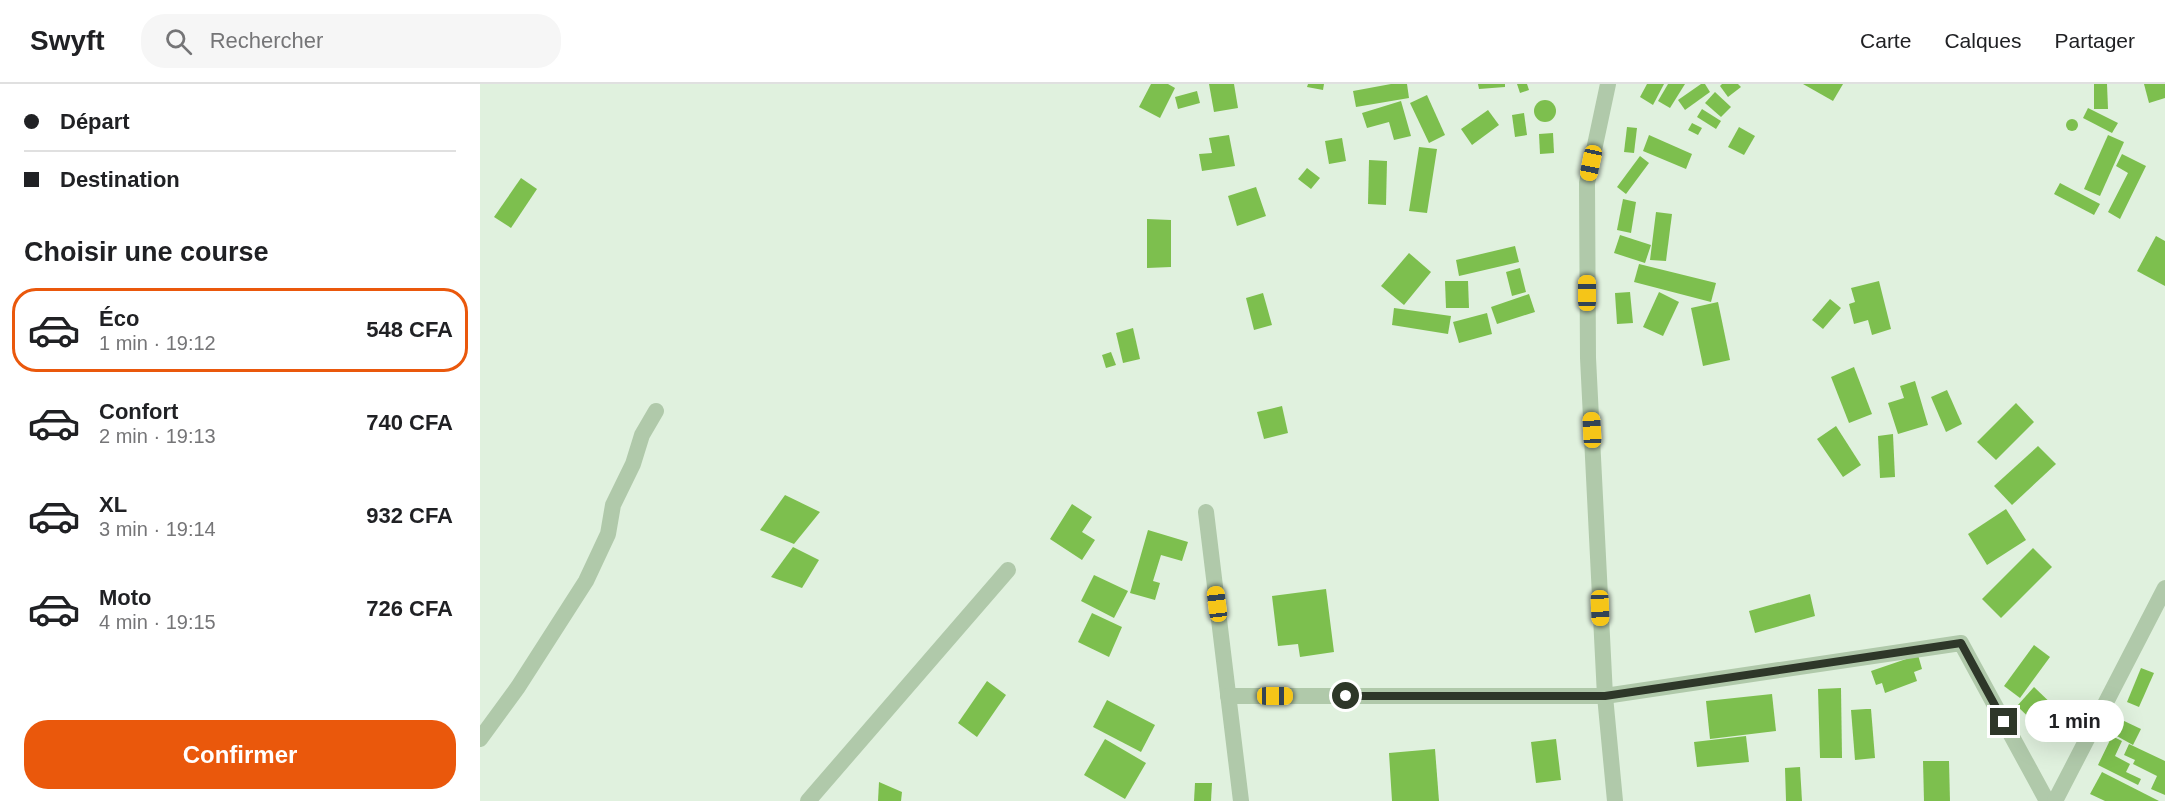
<!DOCTYPE html>
<html lang="fr">
<head>
<meta charset="utf-8">
<style>
	:root { --surface:#fff; --page:#f6f6f6; --text:#202124; --muted:#757577; --line:#e0e0e0; --accent:#ea580c }
	body { margin:0; font-family:Arial,sans-serif; background:var(--page); color:var(--text); height:100vh; display:flex; flex-direction:column; font-size:22px; white-space:nowrap }
	* { box-sizing:border-box; margin:0 }
	p { font-size:20px; color:var(--muted) }
	.icon { flex:none; width:33px; height:33px; fill:none; stroke:currentColor; stroke-width:2; stroke-linecap:round; stroke-linejoin:round }
	.map { position:relative; flex:1; overflow:hidden }
	.sheet { display:flex; flex-direction:column; background:var(--surface); width:480px }
	.sheet>* { flex:none }
	.top-card { display:grid; align-content:center; height:132px; padding:0 24px; background:var(--surface) }
	.end { position:absolute; width:27px; height:27px; margin:-14px; border:8px solid #2e3729; background:#fff; box-shadow:0 0 0 3px #fff }
	.from { border-radius:50% }
	.bubble { position:absolute; height:42px; border-radius:21px; background:var(--surface); box-shadow:0 6px 24px #0002; font-size:20px; font-weight:700; line-height:42px; text-align:center }
	.car { position:absolute; width:18px; height:36px; margin:-18px -9px; border-radius:8px; box-shadow:0 0 4px 2px #0007; background:linear-gradient(#f5c518 24%,#345 0 40%,#f5c518 0 76%,#345 0 86%,#f5c518 0) }
	.top-card b { display:flex; align-items:center; gap:21px; height:57px; font-size:22px }
	.top-card b+b { border-top:2px solid var(--line) }
	.top-card i { width:15px; height:15px; background:var(--text) }
	ul { padding:0; list-style:none }
	li { display:flex; align-items:center; gap:18px; height:84px; margin:0 12px 9px; padding:0 12px; border:3px solid transparent; border-radius:24px }
	li div { flex:1 }
	li b { display:block; font-size:22px }
	li em { font-style:normal; font-weight:700 }
	li.active { border-color:var(--accent) }
	li>.icon { width:54px; height:54px; stroke-width:1.5 }
	h2 { padding:0 24px; font-size:27px; line-height:72px }
	.cta { display:flex; gap:12px; margin-top:auto; padding:12px 24px }
	.cta a { flex:1; height:69px; border-radius:24px; background:var(--accent); color:#fff; font-size:24px; font-weight:700; line-height:69px; text-align:center }
	header { display:flex; align-items:center; gap:36px; box-sizing:border-box; height:84px; padding:0 30px; background:var(--surface); border-bottom:2px solid var(--line) }
	header strong { font-size:28px }
	nav { display:flex; gap:33px; margin-inline-start:auto; font-size:21px }
	.search { width:420px; height:54px; background:var(--page); display:flex; align-items:center; gap:15px; box-sizing:border-box; padding:0 21px; border-radius:24px; color:var(--muted); font-size:22px }
	main { display:flex; flex:1; min-height:0 }
	.map>svg:first-child { display:block }
	.building { fill:#7dbf4e }
	.lines { fill:none; stroke-linecap:round; stroke-linejoin:round }
	.minor { stroke:#b0c9aa; stroke-width:16 }
	.route { stroke:#2e3729; stroke-width:8 }
</style>
</head>
<body>
<header>
<strong>Swyft</strong>
<div class="search"><svg class="icon" aria-label="search" viewBox="0 0 24 24"><circle cx="10" cy="10" r="6"/><path d="M15 15l6 6"/></svg>Rechercher</div>
<nav><a>Carte</a><a>Calques</a><a>Partager</a></nav>
</header>
<main>
<section class="sheet">
<div class="top-card">
<b><i class="from"></i>Départ</b>
<b><i></i>Destination</b>
</div>
<h2>Choisir une course</h2>
<ul>
<li class="active"><svg class="icon" aria-label="car" viewBox="0 0 24 24"><path d="M5 17H2v-5l4-1 3-4h7l3 4 3 1v5h-3M9 17h6M6 11h13"/><circle cx="7" cy="17" r="2"/><circle cx="17" cy="17" r="2"/></svg><div><b>Éco</b><p>1 min · 19:12</p></div><em>548 CFA</em></li>
<li><svg class="icon" aria-label="car" viewBox="0 0 24 24"><path d="M5 17H2v-5l4-1 3-4h7l3 4 3 1v5h-3M9 17h6M6 11h13"/><circle cx="7" cy="17" r="2"/><circle cx="17" cy="17" r="2"/></svg><div><b>Confort</b><p>2 min · 19:13</p></div><em>740 CFA</em></li>
<li><svg class="icon" aria-label="car" viewBox="0 0 24 24"><path d="M5 17H2v-5l4-1 3-4h7l3 4 3 1v5h-3M9 17h6M6 11h13"/><circle cx="7" cy="17" r="2"/><circle cx="17" cy="17" r="2"/></svg><div><b>XL</b><p>3 min · 19:14</p></div><em>932 CFA</em></li>
<li><svg class="icon" aria-label="car" viewBox="0 0 24 24"><path d="M5 17H2v-5l4-1 3-4h7l3 4 3 1v5h-3M9 17h6M6 11h13"/><circle cx="7" cy="17" r="2"/><circle cx="17" cy="17" r="2"/></svg><div><b>Moto</b><p>4 min · 19:15</p></div><em>726 CFA</em></li>
</ul>
<div class="cta"><a>Confirmer</a></div>
</section>
<div class="map">
<svg width="1685" height="717" viewBox="0 0 1685 717">
	<rect width="100%" height="100%" fill="#e0f1de"/>
	<g class="building">
		<path d="M 671,0 L 688,0 L 695,4 L 680,34 L 659,23 Z"/>
		<path d="M 729,0 L 754,0 L 758,24 L 734,28 Z"/>
		<path d="M 828,0 L 844,0 L 843,6 L 827,3 Z"/>
		<path d="M 911,0 L 927,0 L 929,14 L 876,23 L 873,7 Z"/>
		<path d="M 998,0 L 1025,0 L 1025,3 L 999,5 Z"/>
		<path d="M 1037,0 L 1047,0 L 1049,6 L 1040,9 Z"/>
		<path d="M 1167,0 L 1184,0 L 1173,21 L 1160,13 Z"/>
		<path d="M 1188,0 L 1205,0 L 1190,24 L 1178,17 Z"/>
		<path d="M 1221,0 L 1225,0 L 1230,8 L 1205,26 L 1198,16 Z"/>
		<path d="M 1242,0 L 1258,0 L 1261,3 L 1248,13 L 1240,2 Z"/>
		<path d="M 1323,0 L 1363,0 L 1353,17 Z"/>
		<path d="M 1614,0 L 1627,0 L 1628,25 L 1614,25 Z"/>
		<path d="M 1664,0 L 1685,0 L 1685,14 L 1669,19 Z"/>
		<path d="M 717,7 L 720,19 L 698,25 L 695,13 Z"/>
		<path d="M 1235,8 L 1251,23 L 1241,33 L 1225,19 Z"/>
		<path d="M 947,11 L 965,51 L 949,59 L 930,19 Z"/>
		<circle cx="1065" cy="27" r="11"/>
		<path d="M 921,17 L 931,52 L 914,56 L 909,38 L 887,44 L 882,29 Z"/>
		<path d="M 1608,24 L 1638,39 L 1632,49 L 1603,34 Z"/>
		<path d="M 1222,25 L 1241,37 L 1236,45 L 1217,33 Z"/>
		<path d="M 1008,26 L 1019,41 L 992,61 L 981,45 Z"/>
		<path d="M 1044,29 L 1047,51 L 1035,53 L 1032,31 Z"/>
		<circle cx="1592" cy="41" r="6"/>
		<path d="M 1212,39 L 1222,44 L 1218,51 L 1208,46 Z"/>
		<path d="M 1147,43 L 1157,44 L 1154,69 L 1144,68 Z"/>
		<path d="M 1259,43 L 1275,52 L 1264,71 L 1248,63 Z"/>
		<path d="M 1073,49 L 1074,69 L 1060,70 L 1059,50 Z"/>
		<path d="M 749,51 L 755,82 L 722,87 L 719,70 L 732,69 L 729,54 Z"/>
		<path d="M 1169,51 L 1212,70 L 1206,85 L 1163,67 Z"/>
		<path d="M 1628,51 L 1644,58 L 1620,112 L 1604,105 Z"/>
		<path d="M 862,54 L 866,77 L 849,80 L 845,57 Z"/>
		<path d="M 939,63 L 957,65 L 947,129 L 929,127 Z"/>
		<path d="M 1642,70 L 1666,82 L 1640,135 L 1628,128 L 1648,89 L 1636,82 Z"/>
		<path d="M 1160,72 L 1169,79 L 1146,110 L 1137,103 Z"/>
		<path d="M 889,76 L 907,77 L 906,121 L 888,120 Z"/>
		<path d="M 827,84 L 840,94 L 831,105 L 818,95 Z"/>
		<path d="M 41,94 L 57,105 L 31,144 L 14,133 Z"/>
		<path d="M 1580,99 L 1620,120 L 1614,131 L 1574,110 Z"/>
		<path d="M 776,103 L 786,132 L 757,142 L 748,112 Z"/>
		<path d="M 1143,115 L 1156,118 L 1151,149 L 1137,146 Z"/>
		<path d="M 1176,128 L 1192,130 L 1186,177 L 1170,176 Z"/>
		<path d="M 667,135 L 691,136 L 691,183 L 667,184 Z"/>
		<path d="M 1140,151 L 1171,161 L 1165,179 L 1134,169 Z"/>
		<path d="M 1676,152 L 1685,157 L 1685,202 L 1657,187 Z"/>
		<path d="M 1035,162 L 1039,178 L 979,192 L 976,176 Z"/>
		<path d="M 929,169 L 951,188 L 924,221 L 901,202 Z"/>
		<path d="M 1159,180 L 1236,199 L 1231,218 L 1154,198 Z"/>
		<path d="M 1040,184 L 1046,208 L 1032,212 L 1026,188 Z"/>
		<path d="M 965,197 L 988,197 L 989,224 L 966,224 Z"/>
		<path d="M 1399,197 L 1411,245 L 1392,251 L 1388,236 L 1374,240 L 1369,220 L 1375,218 L 1371,204 Z"/>
		<path d="M 1150,208 L 1153,239 L 1137,240 L 1135,209 Z"/>
		<path d="M 1179,208 L 1199,218 L 1183,252 L 1163,243 Z"/>
		<path d="M 783,209 L 792,241 L 774,246 L 766,214 Z"/>
		<path d="M 1049,210 L 1055,228 L 1017,240 L 1011,223 Z"/>
		<path d="M 1350,215 L 1361,224 L 1343,245 L 1332,236 Z"/>
		<path d="M 1238,218 L 1250,276 L 1223,282 L 1211,224 Z"/>
		<path d="M 914,224 L 971,232 L 968,250 L 912,241 Z"/>
		<path d="M 1007,229 L 1012,250 L 979,259 L 973,238 Z"/>
		<path d="M 653,244 L 660,275 L 643,279 L 636,249 Z"/>
		<path d="M 631,268 L 636,281 L 626,284 L 622,271 Z"/>
		<path d="M 1374,283 L 1392,330 L 1369,339 L 1351,293 Z"/>
		<path d="M 1435,297 L 1448,341 L 1418,350 L 1408,319 L 1424,314 L 1420,302 Z"/>
		<path d="M 1467,306 L 1482,340 L 1466,348 L 1451,313 Z"/>
		<path d="M 1536,319 L 1554,338 L 1516,376 L 1497,358 Z"/>
		<path d="M 802,322 L 808,349 L 784,355 L 777,328 Z"/>
		<path d="M 1356,342 L 1381,381 L 1363,393 L 1337,355 Z"/>
		<path d="M 1413,350 L 1415,393 L 1400,394 L 1398,352 Z"/>
		<path d="M 1558,362 L 1576,380 L 1532,421 L 1514,402 Z"/>
		<path d="M 305,411 L 340,428 L 314,460 L 280,446 Z"/>
		<path d="M 592,420 L 612,433 L 602,448 L 615,456 L 602,476 L 570,455 Z"/>
		<path d="M 1526,425 L 1546,456 L 1507,481 L 1488,450 Z"/>
		<path d="M 668,446 L 708,458 L 702,477 L 681,471 L 673,497 L 680,499 L 675,516 L 650,509 Z"/>
		<path d="M 313,463 L 339,476 L 322,504 L 291,493 Z"/>
		<path d="M 1553,464 L 1572,483 L 1521,534 L 1502,515 Z"/>
		<path d="M 614,491 L 648,507 L 634,534 L 601,517 Z"/>
		<path d="M 846,505 L 854,568 L 820,573 L 818,560 L 798,562 L 792,512 Z"/>
		<path d="M 1330,510 L 1335,532 L 1275,549 L 1269,527 Z"/>
		<path d="M 612,529 L 642,543 L 629,573 L 598,558 Z"/>
		<path d="M 1554,561 L 1570,573 L 1540,614 L 1524,602 Z"/>
		<path d="M 1438,571 L 1442,585 L 1434,588 L 1437,597 L 1405,609 L 1402,599 L 1396,601 L 1391,587 Z"/>
		<path d="M 1661,584 L 1674,589 L 1659,623 L 1647,618 Z"/>
		<path d="M 507,597 L 526,611 L 497,653 L 478,639 Z"/>
		<path d="M 1554,603 L 1579,627 L 1562,646 L 1537,622 Z"/>
		<path d="M 1361,604 L 1362,674 L 1340,674 L 1338,605 Z"/>
		<path d="M 1292,610 L 1296,647 L 1230,655 L 1226,617 Z"/>
		<path d="M 627,616 L 675,641 L 661,668 L 613,643 Z"/>
		<path d="M 1386,625 L 1391,625 L 1395,674 L 1375,676 L 1371,626 Z"/>
		<path d="M 1642,636 L 1661,645 L 1653,661 L 1635,651 Z"/>
		<path d="M 1266,652 L 1269,678 L 1217,683 L 1214,658 Z"/>
		<path d="M 1632,652 L 1642,657 L 1635,672 L 1650,680 L 1646,688 L 1661,695 L 1658,701 L 1618,681 Z"/>
		<path d="M 625,655 L 666,679 L 645,715 L 604,691 Z"/>
		<path d="M 1076,655 L 1081,696 L 1056,699 L 1051,658 Z"/>
		<path d="M 1649,660 L 1685,677 L 1685,711 L 1671,705 L 1677,692 L 1653,680 L 1655,676 L 1644,671 Z"/>
		<path d="M 955,665 L 959,717 L 912,717 L 909,669 Z"/>
		<path d="M 1443,677 L 1469,677 L 1470,717 L 1444,717 Z"/>
		<path d="M 1320,683 L 1322,717 L 1306,717 L 1305,684 Z"/>
		<path d="M 1622,688 L 1679,717 L 1625,717 L 1610,710 Z"/>
		<path d="M 399,698 L 422,708 L 421,717 L 398,717 Z"/>
		<path d="M 715,699 L 732,699 L 731,717 L 714,717 Z"/>
	</g>
	<g class="lines">
		<g class="minor">
			<path d="M 1128,0 L 1107,99 L 1108,274 L 1125,612 L 1135,717"/>
			<path d="M 726,428 L 761,717"/>
			<path d="M 748,612 L 1125,612 L 1481,559 L 1567,717"/>
			<path d="M 0,655 L 38,603 L 106,497 L 128,450 L 133,421 L 153,380 L 162,351 L 176,327"/>
			<path d="M 328,717 L 528,486"/>
			<path d="M 1575,717 L 1685,504"/>
		</g>
	</g>
	<g class="lines">
		<path class="route" d="M 866,612 L 1125,612 L 1481,559 L 1524,638"/>
	</g>
</svg>
<i class="end from" style="left:866px;top:612px"></i>
<i class="end" style="left:1524px;top:638px"></i>
<div class="bubble" style="left:1545px;top:616px;width:99px">1 min</div>
<i class="car" style="left:1111px;top:79px;rotate:192deg"></i>
<i class="car" style="left:1107px;top:209px;rotate:0deg"></i>
<i class="car" style="left:1112px;top:346px;rotate:357deg"></i>
<i class="car" style="left:737px;top:520px;rotate:353deg"></i>
<i class="car" style="left:1120px;top:524px;rotate:178deg"></i>
<i class="car" style="left:795px;top:612px;rotate:90deg"></i>
</div>
</main>
</body>
</html>
